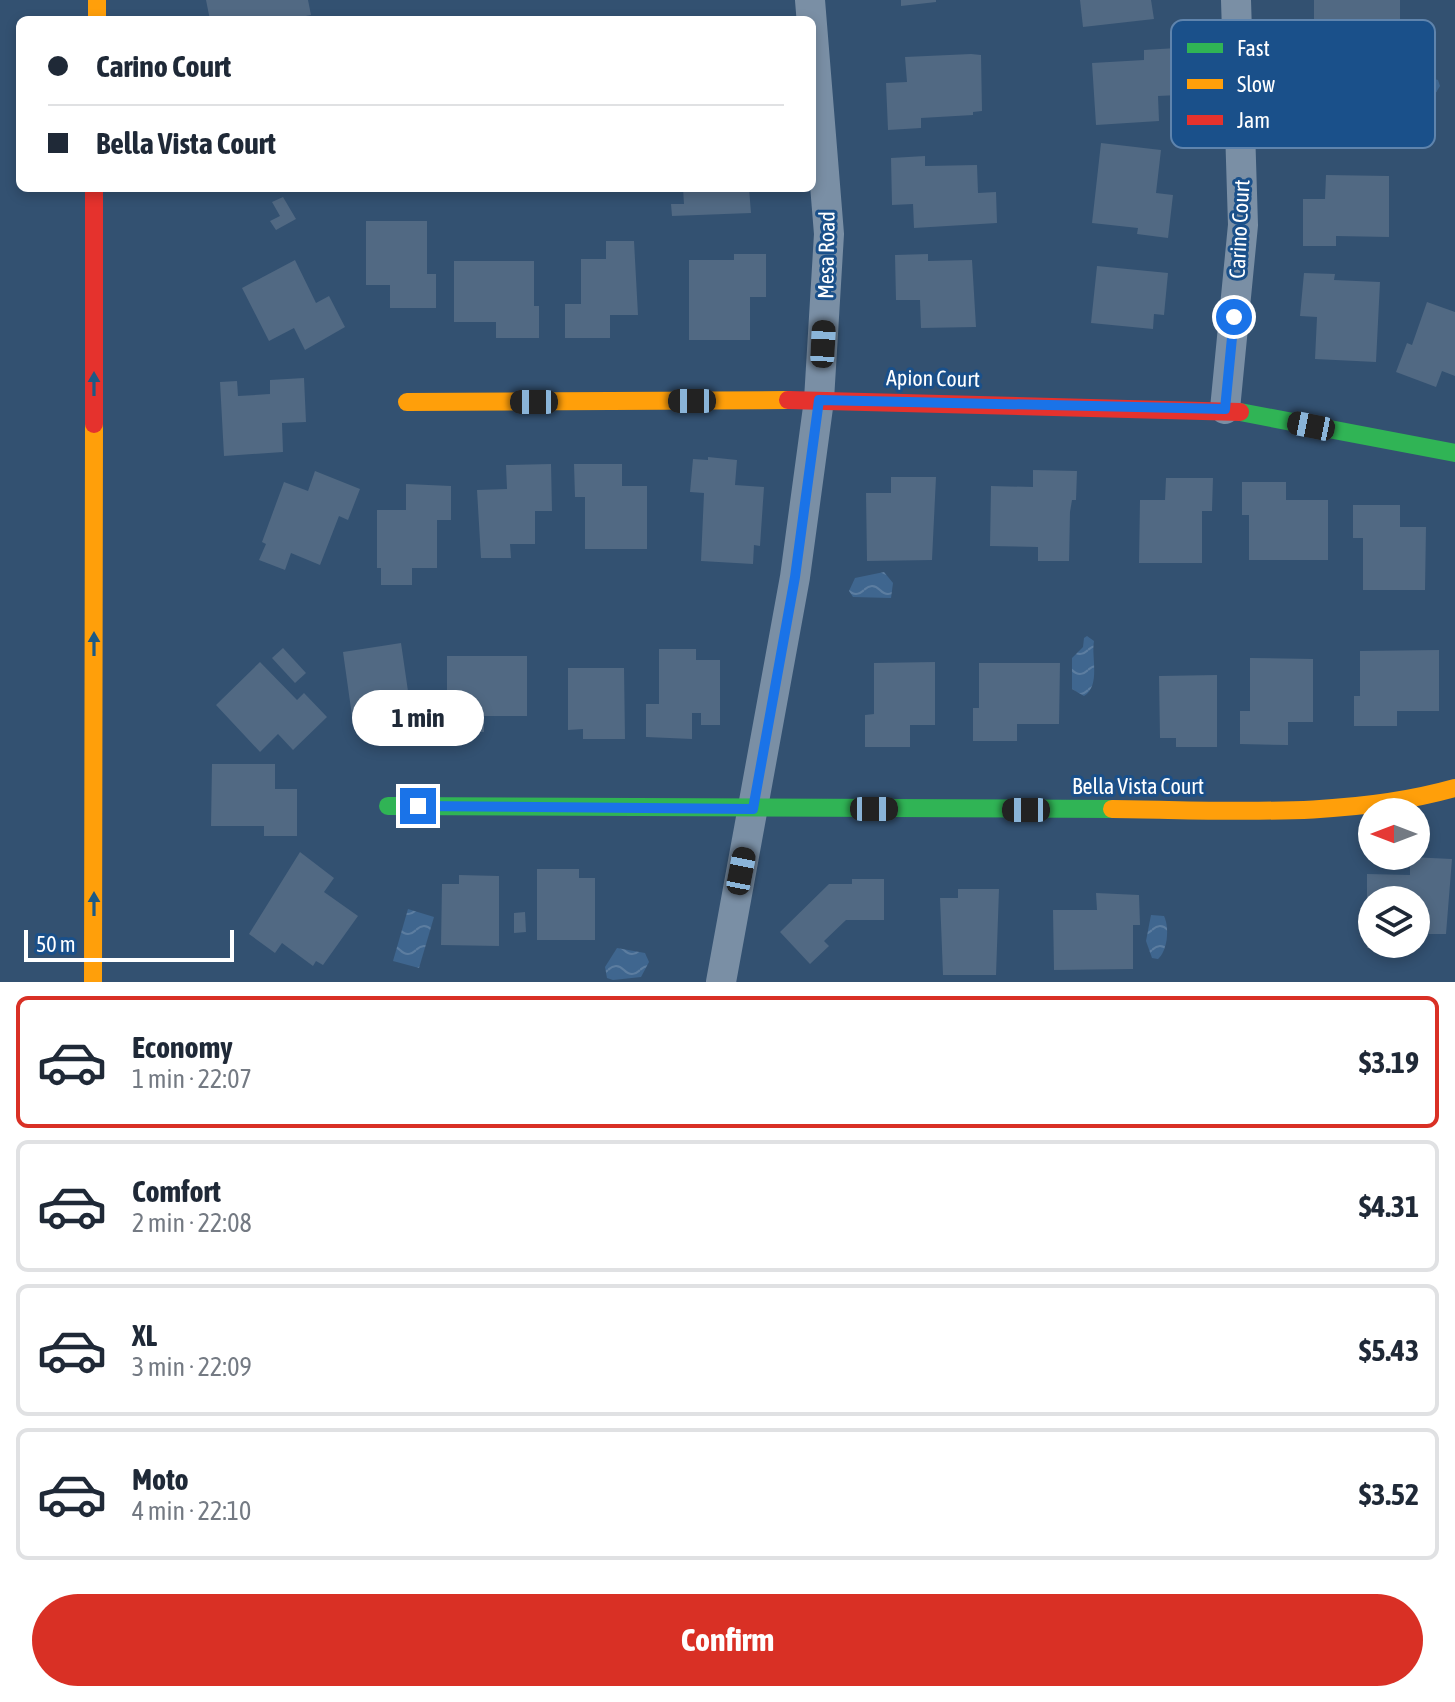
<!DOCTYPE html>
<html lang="en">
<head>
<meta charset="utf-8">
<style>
	:root { --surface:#fff; --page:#f6f6f7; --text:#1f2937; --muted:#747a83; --line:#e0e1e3; --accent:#d93025 }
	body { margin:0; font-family:"Asap Condensed",sans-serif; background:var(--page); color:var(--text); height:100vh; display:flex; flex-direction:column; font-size:30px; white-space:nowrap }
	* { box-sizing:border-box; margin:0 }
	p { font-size:26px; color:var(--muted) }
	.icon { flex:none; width:44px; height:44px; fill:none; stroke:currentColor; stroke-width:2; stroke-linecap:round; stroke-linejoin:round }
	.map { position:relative; height:982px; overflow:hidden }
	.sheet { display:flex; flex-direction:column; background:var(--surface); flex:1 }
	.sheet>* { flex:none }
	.banner { position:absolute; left:16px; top:16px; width:800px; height:176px; border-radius:12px; box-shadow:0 4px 12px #0003; display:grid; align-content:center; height:176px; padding:0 32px; background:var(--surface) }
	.needle { width:52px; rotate:270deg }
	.controls { position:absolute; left:1358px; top:798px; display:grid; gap:16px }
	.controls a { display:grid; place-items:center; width:72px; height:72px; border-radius:50%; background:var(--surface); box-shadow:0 4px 12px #0003; font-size:40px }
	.scale { position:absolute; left:24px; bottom:20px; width:210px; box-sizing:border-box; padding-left:8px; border:4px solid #fff; border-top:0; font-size:22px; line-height:28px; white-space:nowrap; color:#fff; -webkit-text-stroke:6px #1a508a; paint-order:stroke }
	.end { position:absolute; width:36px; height:36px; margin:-18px; border:10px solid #1a73e8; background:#fff; box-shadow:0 0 0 4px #fff }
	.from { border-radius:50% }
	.bubble { position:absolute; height:56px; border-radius:28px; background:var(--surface); box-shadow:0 4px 12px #0003; font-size:26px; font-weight:700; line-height:56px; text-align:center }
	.car { position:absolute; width:24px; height:48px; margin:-24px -12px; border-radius:10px; box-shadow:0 0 6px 2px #0007; background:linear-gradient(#222 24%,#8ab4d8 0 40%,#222 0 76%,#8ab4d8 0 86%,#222 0) }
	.banner b { display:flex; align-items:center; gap:28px; height:76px; font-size:30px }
	.banner b+b { border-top:2px solid var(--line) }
	.banner i { width:20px; height:20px; background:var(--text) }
	ul { padding:14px 0 0; list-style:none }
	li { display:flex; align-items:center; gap:24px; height:132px; margin:0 16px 12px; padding:0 16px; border:4px solid var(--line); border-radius:12px }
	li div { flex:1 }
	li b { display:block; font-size:30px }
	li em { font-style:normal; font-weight:700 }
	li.selected { border-color:var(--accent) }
	li>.icon { width:72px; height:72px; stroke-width:1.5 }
	.action { display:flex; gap:16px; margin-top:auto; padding:16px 32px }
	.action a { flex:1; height:92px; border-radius:48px; background:var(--accent); color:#fff; font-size:32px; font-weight:700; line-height:92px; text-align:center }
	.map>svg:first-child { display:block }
	.water { fill:url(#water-waves) }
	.building { fill:#516983 }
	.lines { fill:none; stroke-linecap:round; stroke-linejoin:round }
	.street { stroke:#7a8fa5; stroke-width:30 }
	.fast { stroke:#30b455; stroke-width:18 }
	.slow { stroke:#ff9f0a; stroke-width:18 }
	.jam { stroke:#e5322d; stroke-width:18 }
	.oneway { fill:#1c5a85 }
	.route { stroke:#1a73e8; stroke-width:10 }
	.labels { text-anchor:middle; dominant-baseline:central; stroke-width:6; stroke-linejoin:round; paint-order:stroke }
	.street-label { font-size:22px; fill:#fff; stroke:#1a508a }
	.key { fill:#1a508a; stroke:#5f84ad; stroke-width:2 }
	.key-label { font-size:22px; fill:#fff }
</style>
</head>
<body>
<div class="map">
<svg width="1455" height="982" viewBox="0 0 1455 982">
	<defs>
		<pattern id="water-waves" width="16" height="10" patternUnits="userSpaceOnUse" patternTransform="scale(2)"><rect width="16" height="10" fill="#3f668f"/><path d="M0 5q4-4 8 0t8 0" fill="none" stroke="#5c7da0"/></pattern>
	</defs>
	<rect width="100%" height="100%" fill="#335171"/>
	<g class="water">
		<path d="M 1420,75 L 1438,80 L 1440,86 L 1428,105 L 1432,126 L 1429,131 L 1416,121 L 1401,125 L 1396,115 L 1402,107 L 1405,88 Z"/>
		<path d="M 884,572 L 893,583 L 891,598 L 853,597 L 849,591 L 855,578 Z"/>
		<path d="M 1087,636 L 1094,641 C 1091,657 1101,686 1084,696 L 1072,689 L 1072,658 L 1083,647 L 1084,638 Z"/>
		<path d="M 408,909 L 434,917 L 419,968 L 393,961 Z"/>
		<path d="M 1151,915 L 1164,916 C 1170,929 1167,951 1158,959 L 1152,958 L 1146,941 Z"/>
		<path d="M 617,948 L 645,953 L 649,962 L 641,977 L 613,980 L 607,978 L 605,967 Z"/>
	</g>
	<g class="building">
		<path d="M 206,0 L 308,0 L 311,15 L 285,20 L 210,20 Z"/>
		<path d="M 901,0 L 936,0 L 936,2 L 901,6 Z"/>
		<path d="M 1080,0 L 1151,0 L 1154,19 L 1083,27 Z"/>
		<path d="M 1314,0 L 1400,0 L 1400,32 L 1346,31 L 1346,43 L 1314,43 Z"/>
		<path d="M 1177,48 L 1179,95 L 1158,96 L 1159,121 L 1096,125 L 1092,63 L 1144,60 L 1144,50 Z"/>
		<path d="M 971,54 L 981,55 L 982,111 L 973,112 L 973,115 L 921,118 L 921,128 L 888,130 L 886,83 L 907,82 L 905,57 Z"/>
		<path d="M 1101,143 L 1161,150 L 1156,193 L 1173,195 L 1168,238 L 1137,234 L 1138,228 L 1092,223 Z"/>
		<path d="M 925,156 L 925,166 L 977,165 L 978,193 L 996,192 L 997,223 L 914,228 L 913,204 L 892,205 L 891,158 Z"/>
		<path d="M 1326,175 L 1389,176 L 1389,237 L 1336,236 L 1336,246 L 1303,246 L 1303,199 L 1325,199 Z"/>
		<path d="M 683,188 L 749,188 L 751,213 L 672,216 L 671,204 L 684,204 Z"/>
		<path d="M 283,197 L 296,219 L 276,230 L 270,221 L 280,216 L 272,202 Z"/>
		<path d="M 366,221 L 427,221 L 427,274 L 436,274 L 436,308 L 390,308 L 390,285 L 366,285 Z"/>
		<path d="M 606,241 L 634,241 L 638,315 L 610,315 L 610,338 L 565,338 L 565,304 L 581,304 L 581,259 L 606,259 Z"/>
		<path d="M 734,254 L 766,254 L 766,297 L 750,297 L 750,340 L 689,340 L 689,260 L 734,260 Z"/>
		<path d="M 928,254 L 928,261 L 972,260 L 976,327 L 921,328 L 920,300 L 896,300 L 895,255 Z"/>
		<path d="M 295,260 L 316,303 L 329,296 L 345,327 L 305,350 L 294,328 L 269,341 L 242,288 Z"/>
		<path d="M 454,261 L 534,261 L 534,306 L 539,306 L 539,338 L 496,338 L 496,322 L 454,322 Z"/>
		<path d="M 1097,266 L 1168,273 L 1164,315 L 1154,314 L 1153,329 L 1091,323 Z"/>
		<path d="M 1304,273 L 1335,274 L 1334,280 L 1380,282 L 1376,362 L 1315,359 L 1317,317 L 1300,316 Z"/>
		<path d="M 1427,302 L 1455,312 L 1455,376 L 1442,371 L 1436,387 L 1396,372 L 1407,343 L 1412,345 Z"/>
		<path d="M 304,378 L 306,422 L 282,423 L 283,452 L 224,456 L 220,382 L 237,381 L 238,396 L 270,394 L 270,380 Z"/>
		<path d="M 708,457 L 737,460 L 735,485 L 764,487 L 760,546 L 754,545 L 753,564 L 701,561 L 704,493 L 690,492 L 693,459 L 708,460 Z"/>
		<path d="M 551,464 L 552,511 L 535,511 L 535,544 L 510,544 L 511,558 L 481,558 L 477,490 L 507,489 L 506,465 Z"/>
		<path d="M 574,464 L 622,464 L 622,486 L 647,486 L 647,549 L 585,549 L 585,497 L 575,497 Z"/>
		<path d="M 1033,470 L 1077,471 L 1076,500 L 1072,500 L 1070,512 L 1069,561 L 1038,561 L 1038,547 L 990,546 L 991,486 L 1033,487 Z"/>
		<path d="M 315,471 L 360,489 L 348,520 L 339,516 L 320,565 L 291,553 L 285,570 L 259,560 L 266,544 L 262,542 L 284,482 L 308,491 Z"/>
		<path d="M 891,477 L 936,477 L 932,560 L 867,561 L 866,493 L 891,493 Z"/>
		<path d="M 1166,478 L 1213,478 L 1212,511 L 1202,511 L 1202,563 L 1139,563 L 1140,500 L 1165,500 Z"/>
		<path d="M 1242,482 L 1286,482 L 1286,500 L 1328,500 L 1328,560 L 1249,560 L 1249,515 L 1242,515 Z"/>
		<path d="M 406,484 L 451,486 L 451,520 L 437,520 L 437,568 L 412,568 L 412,585 L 381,585 L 381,568 L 377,568 L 377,510 L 406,510 Z"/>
		<path d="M 1353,505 L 1400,505 L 1400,527 L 1426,527 L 1425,590 L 1363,590 L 1363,538 L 1353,538 Z"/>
		<path d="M 401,643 L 410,705 L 393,708 L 395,717 L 353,723 L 343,652 Z"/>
		<path d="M 283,648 L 306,673 L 295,683 L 272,658 Z"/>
		<path d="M 659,649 L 696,649 L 696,660 L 720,660 L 720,725 L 701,725 L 701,713 L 692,713 L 692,739 L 646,737 L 646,704 L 659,704 Z"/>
		<path d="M 1439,650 L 1439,711 L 1397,711 L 1397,726 L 1354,726 L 1354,696 L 1360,696 L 1360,651 Z"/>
		<path d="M 447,656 L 527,656 L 527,716 L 484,716 L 484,732 L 442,732 L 442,701 L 447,701 Z"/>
		<path d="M 1250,658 L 1313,659 L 1313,722 L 1288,722 L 1288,745 L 1240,744 L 1240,711 L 1250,711 Z"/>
		<path d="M 260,662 L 297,700 L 304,693 L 327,717 L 293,750 L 278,734 L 260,752 L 216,705 Z"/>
		<path d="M 935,662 L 935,725 L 910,725 L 910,747 L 865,747 L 865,715 L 874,714 L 874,663 Z"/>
		<path d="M 979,663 L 1060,663 L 1059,724 L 1017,724 L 1017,741 L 973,741 L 973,708 L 979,708 Z"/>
		<path d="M 568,668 L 624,668 L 625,739 L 583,739 L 583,729 L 568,730 Z"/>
		<path d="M 1217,675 L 1217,747 L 1176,747 L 1176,738 L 1160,738 L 1159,676 Z"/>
		<path d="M 212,764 L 275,764 L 275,789 L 297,789 L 297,836 L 264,836 L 264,826 L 211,826 Z"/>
		<path d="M 300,852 L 334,878 L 324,892 L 358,916 L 323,965 L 316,961 L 313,966 L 282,943 L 275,953 L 249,934 Z"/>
		<path d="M 1410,857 L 1452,859 L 1446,934 L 1416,934 L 1416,900 L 1372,900 L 1372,944 L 1384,944 L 1384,948 L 1367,948 L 1367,874 L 1410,875 Z"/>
		<path d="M 537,869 L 579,869 L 579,878 L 595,878 L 595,940 L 537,940 Z"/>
		<path d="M 459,875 L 499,876 L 499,946 L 441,945 L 442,884 L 459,884 Z"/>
		<path d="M 852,879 L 884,879 L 884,920 L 846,920 L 824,941 L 829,946 L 810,964 L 780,932 L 829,884 L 852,884 Z"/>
		<path d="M 958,889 L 999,889 L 996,975 L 943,975 L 940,898 L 958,898 Z"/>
		<path d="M 1096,893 L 1139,895 L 1140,925 L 1133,925 L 1133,969 L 1054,970 L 1053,910 L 1097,910 Z"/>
		<path d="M 525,912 L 526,932 L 514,933 L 514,913 Z"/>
	</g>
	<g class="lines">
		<g class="street">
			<path d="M 1225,409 L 1243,225 L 1236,0"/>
			<path d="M 721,982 L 795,577 L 819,400 L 829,234 L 810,0"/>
		</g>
		<g class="fast">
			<path d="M 1240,412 L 1455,453"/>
			<path d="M 388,806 L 1112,809"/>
		</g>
		<g class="slow">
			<path d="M 97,0 L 97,20"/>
			<path d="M 407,402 L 788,400"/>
			<path d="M 1112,809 C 1225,810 1345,819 1455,788"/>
			<path d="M 93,982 L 94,424"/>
		</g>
		<g class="jam">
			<path d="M 788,400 L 1240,412"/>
			<path d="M 94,424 L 94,188"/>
		</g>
	</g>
	<defs><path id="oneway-solid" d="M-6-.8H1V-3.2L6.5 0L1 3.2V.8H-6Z" transform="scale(2)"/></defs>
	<g class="oneway">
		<use href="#oneway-solid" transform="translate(94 384) rotate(-90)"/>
		<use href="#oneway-solid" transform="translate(94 644) rotate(-90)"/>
		<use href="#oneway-solid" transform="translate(94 904) rotate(-90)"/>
	</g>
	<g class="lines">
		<path class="route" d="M 418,806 L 753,809 L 795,577 L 819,400 L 1225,409 L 1234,317"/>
	</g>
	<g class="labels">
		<g class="street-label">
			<text transform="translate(1239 229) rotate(-87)">Carino Court</text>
			<text transform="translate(826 255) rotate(-89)">Mesa Road</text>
			<text transform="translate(933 378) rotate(1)">Apion Court</text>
			<text x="1138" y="786">Bella Vista Court</text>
		</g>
	</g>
	<rect x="1171" y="20" width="264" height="128" rx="12" class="key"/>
	<rect x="1187" y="43" width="36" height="10" fill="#30b455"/>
	<rect x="1187" y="79" width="36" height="10" fill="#ff9f0a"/>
	<rect x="1187" y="115" width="36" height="10" fill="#e5322d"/>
	<g class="key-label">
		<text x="1237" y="56">Fast</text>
		<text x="1237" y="92">Slow</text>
		<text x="1237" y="128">Jam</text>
	</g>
</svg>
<div class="controls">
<a><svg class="needle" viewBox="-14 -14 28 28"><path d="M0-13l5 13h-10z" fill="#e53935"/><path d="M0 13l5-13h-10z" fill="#747a83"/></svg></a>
<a><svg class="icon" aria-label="layers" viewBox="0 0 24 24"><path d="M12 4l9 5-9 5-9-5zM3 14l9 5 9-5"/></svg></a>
</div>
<div class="scale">50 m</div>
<i class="end from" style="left:1234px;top:317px"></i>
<i class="end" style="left:418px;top:806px"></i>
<div class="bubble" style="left:352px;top:690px;width:132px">1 min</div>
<i class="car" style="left:823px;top:344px;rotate:3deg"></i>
<i class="car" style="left:692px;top:401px;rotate:270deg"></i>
<i class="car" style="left:534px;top:402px;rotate:270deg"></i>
<i class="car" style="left:1311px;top:426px;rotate:281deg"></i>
<i class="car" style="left:874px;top:809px;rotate:90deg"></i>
<i class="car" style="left:1026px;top:810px;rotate:270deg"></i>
<i class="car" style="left:741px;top:871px;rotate:11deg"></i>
<div class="banner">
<b><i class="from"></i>Carino Court</b>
<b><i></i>Bella Vista Court</b>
</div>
</div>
<section class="sheet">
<ul>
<li class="selected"><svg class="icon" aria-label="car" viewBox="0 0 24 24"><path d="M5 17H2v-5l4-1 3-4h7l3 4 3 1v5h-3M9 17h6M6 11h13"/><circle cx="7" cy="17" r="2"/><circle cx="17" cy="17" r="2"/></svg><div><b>Economy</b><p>1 min · 22:07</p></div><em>$3.19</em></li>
<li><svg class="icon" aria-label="car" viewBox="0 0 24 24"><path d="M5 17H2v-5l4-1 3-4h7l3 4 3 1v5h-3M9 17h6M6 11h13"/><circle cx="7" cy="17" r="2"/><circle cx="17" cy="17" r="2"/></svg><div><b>Comfort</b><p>2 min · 22:08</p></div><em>$4.31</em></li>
<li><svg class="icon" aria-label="car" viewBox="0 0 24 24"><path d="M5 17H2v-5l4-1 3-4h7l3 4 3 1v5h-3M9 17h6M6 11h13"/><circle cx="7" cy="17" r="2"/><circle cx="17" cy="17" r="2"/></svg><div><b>XL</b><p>3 min · 22:09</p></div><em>$5.43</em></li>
<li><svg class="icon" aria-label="car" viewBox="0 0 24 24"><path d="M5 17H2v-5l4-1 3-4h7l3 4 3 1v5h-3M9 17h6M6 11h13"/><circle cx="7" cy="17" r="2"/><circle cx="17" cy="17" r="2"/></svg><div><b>Moto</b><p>4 min · 22:10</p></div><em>$3.52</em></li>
</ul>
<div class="action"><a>Confirm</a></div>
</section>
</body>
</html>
